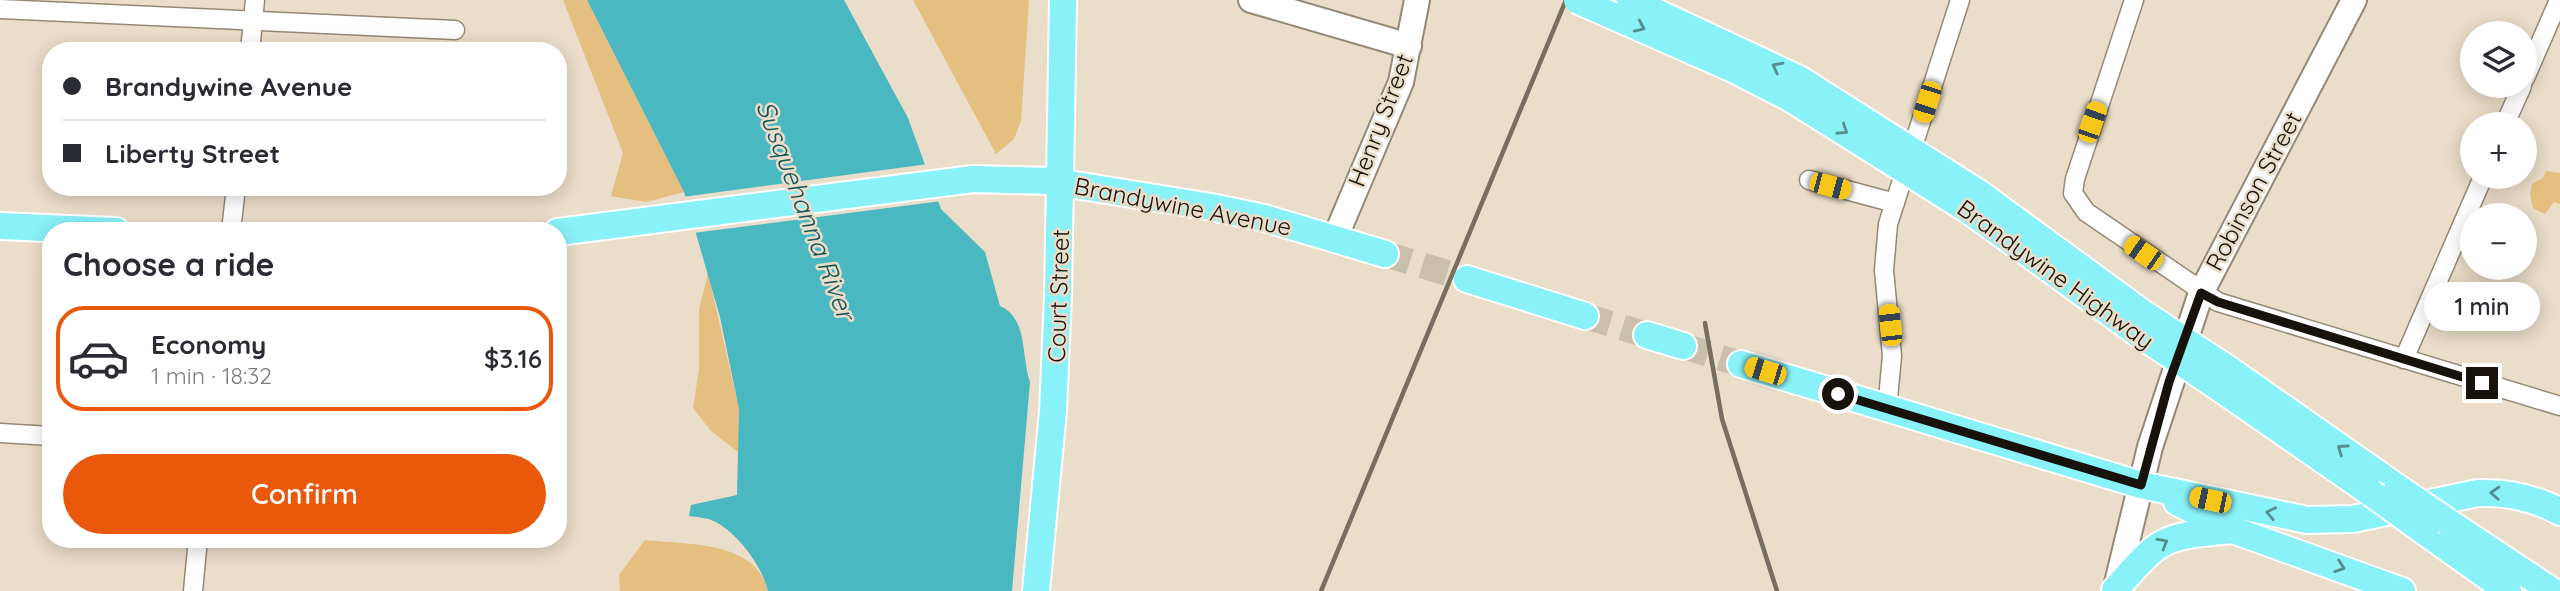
<!DOCTYPE html>
<html lang="en">
<head>
<meta charset="utf-8">
<style>
	:root { --surface:#fff; --page:#f2f2f3; --text:#2b2b33; --muted:#7c7c81; --line:#e1e1e2; --accent:#ea580c }
	body { margin:0; font-family:Quicksand,sans-serif; background:var(--page); color:var(--text); height:100vh; display:flex; flex-direction:column; font-size:26px; white-space:nowrap }
	* { box-sizing:border-box; margin:0 }
	p { font-size:23px; color:var(--muted) }
	.icon { flex:none; width:38px; height:38px; fill:none; stroke:currentColor; stroke-width:2; stroke-linecap:round; stroke-linejoin:round }
	.map { position:relative; flex:1; overflow:hidden }
	.sheet { position:absolute; left:42px; top:222px; width:525px; height:326px; display:flex; flex-direction:column; background:var(--surface); border-radius:28px; box-shadow:0 4px 18px #0003 }
	.sheet>* { flex:none }
	.hud { position:absolute; left:42px; top:42px; width:525px; height:154px; border-radius:28px; box-shadow:0 4px 18px #0003; display:grid; align-content:center; height:154px; padding:0 21px; background:var(--surface) }
	.controls { position:absolute; left:2460px; top:21px; display:grid; gap:14px }
	.controls a { display:grid; place-items:center; width:77px; height:77px; border-radius:50%; background:var(--surface); box-shadow:0 4px 18px #0003; font-size:35px }
	.end { position:absolute; width:32px; height:32px; margin:-16px; border:9px solid #17130c; background:#fff; box-shadow:0 0 0 4px #fff }
	.from { border-radius:50% }
	.bubble { position:absolute; height:49px; border-radius:24px; background:var(--surface); box-shadow:0 4px 18px #0003; font-size:23px; font-weight:600; line-height:49px; text-align:center }
	.car { position:absolute; width:21px; height:42px; margin:-21px -10px; border-radius:9px; box-shadow:0 0 5px 2px #0007; background:linear-gradient(#f5c518 24%,#345 0 40%,#f5c518 0 76%,#345 0 86%,#f5c518 0) }
	.hud b { display:flex; align-items:center; gap:24px; height:66px; font-size:26px }
	.hud b+b { border-top:2px solid var(--line) }
	.hud i { width:18px; height:18px; background:var(--text) }
	ul { padding:0; list-style:none }
	li { display:flex; align-items:center; gap:21px; height:105px; margin:0 14px 10px; padding:0 7px; border:4px solid transparent; border-radius:28px }
	li div { flex:1 }
	li b { display:block; font-size:26px }
	li em { font-style:normal; font-weight:600 }
	li.current { border-color:var(--accent) }
	li>.icon { width:63px; height:63px; stroke-width:1.5 }
	h2 { padding:0 21px; font-size:32px; line-height:84px }
	.cta { display:flex; gap:14px; margin-top:auto; padding:14px 21px }
	.cta a { flex:1; height:80px; border-radius:42px; background:var(--accent); color:#fff; font-size:28px; font-weight:600; line-height:80px; text-align:center }
	.map>svg:first-child { display:block }
	.green { fill:#e4bf7f }
	.water { fill:#49b8c1 }
	.pier { fill:#eaddc9 }
	.lines { fill:none; stroke-linecap:round; stroke-linejoin:round }
	.primary-tunnel { stroke:#cabfad; stroke-width:26; stroke-dasharray:26 13; stroke-linecap:butt }
	.street-casing { stroke:#948976; stroke-width:21 }
	.secondary-casing { stroke:#948976; stroke-width:28 }
	.primary-casing { stroke:#fff; stroke-width:30 }
	.street { stroke:#fff; stroke-width:18 }
	.secondary { stroke:#fff; stroke-width:24 }
	.primary { stroke:#89f1f8; stroke-width:26 }
	.rail { stroke:#766e61; stroke-width:4.5 }
	.primary-bridge-casing { stroke:#fff; stroke-width:30; stroke-linecap:butt }
	.primary-bridge { stroke:#89f1f8; stroke-width:26 }
	.oneway { stroke:#568d8e }
	.route { stroke:#17130c; stroke-width:9 }
	.labels { text-anchor:middle; dominant-baseline:central; stroke-width:5; stroke-linejoin:round; paint-order:stroke }
	.street-label { font-size:24px; fill:#17130c; stroke:#eaddc9 }
	.water-label { font-size:26px; font-style:italic; fill:#15555a; stroke:#eaddc9 }
</style>
</head>
<body>
<div class="map">
<svg width="2560" height="591" viewBox="0 0 2560 591">
	<rect width="100%" height="100%" fill="#eaddc9"/>
	<g class="green">
		<path d="M 563,0 L 587,0 L 684,192 L 646,202 L 611,196 L 623,153 Z"/>
		<path d="M 913,0 L 1029,0 L 1021,121 L 1014,139 L 996,154 Z"/>
		<path d="M 2546,171 L 2560,173 L 2560,204 L 2554,202 L 2545,214 L 2533,208 L 2530,195 L 2532,184 L 2543,178 Z"/>
		<path d="M 708,273 L 739,409 L 738,452 L 711,431 L 693,408 L 699,369 L 699,310 Z"/>
		<path d="M 645,540 C 687,545 756,540 768,591 L 620,591 L 619,575 Z"/>
	</g>
	<path class="water" d="M 587,0 L 844,0 L 908,118 L 941,209 L 985,252 L 1000,306 C 1028,318 1021,356 1030,382 L 1012,591 L 768,591 C 762,566 739,535 716,522 C 709,518 697,517 689,516 L 691,505 L 737,495 L 739,409 L 720,317 L 684,192 Z"/>
	<path class="pier" d="M 928,164 L 942,201 L 693,233 L 682,197 Z"/>
	<g class="lines">
		<g class="primary-tunnel">
			<path d="M 1385,254 L 1467,279"/>
			<path d="M 1585,316 L 1647,335"/>
			<path d="M 1683,346 L 1741,364"/>
		</g>
		<defs>
			<g id="street">
				<path d="M 2134,0 L 2075,179 L 2073,193 L 2086,212 L 2218,302 L 2560,406"/>
				<path d="M 0,9 L 455,30"/>
				<path d="M 250,51 L 255,0"/>
				<path d="M 2525,78 L 2559,0"/>
				<path d="M 2505,124 L 2522,86"/>
				<path d="M 1809,180 L 1895,203"/>
				<path d="M 231,231 L 236,187"/>
				<path d="M 2404,359 L 2483,177"/>
				<path d="M 1887,409 L 1892,356 L 1884,270 L 1888,224 L 1960,0"/>
				<path d="M 0,433 L 51,436"/>
				<path d="M 193,591 L 198,539"/>
			</g>
			<g id="secondary">
				<path d="M 1251,0 L 1409,46"/>
				<path d="M 1335,238 L 1401,82 L 1417,0"/>
				<path d="M 2115,591 L 2150,447 L 2201,293 L 2354,0"/>
			</g>
			<g id="primary">
				<path d="M 1980,194 L 2144,314"/>
				<path d="M 1970,211 L 2139,334"/>
				<path d="M 0,226 L 116,231"/>
				<path d="M 558,232 L 973,179 L 1051,181 L 1211,207 L 1264,218 L 1385,254"/>
				<path d="M 1467,279 L 1585,316"/>
				<path d="M 1647,335 L 1683,346"/>
				<path d="M 1741,364 L 2141,485 L 2307,520 L 2353,519 L 2478,493 C 2507,492 2535,498 2560,512"/>
				<path d="M 2228,369 L 2398,488"/>
				<path d="M 2221,389 L 2371,493"/>
				<path d="M 2177,502 L 2233,530 L 2402,591"/>
				<path d="M 2448,522 L 2552,591"/>
				<path d="M 2425,532 L 2508,591"/>
				<path d="M 2115,590 C 2162,536 2161,537 2233,530"/>
				<path d="M 1036,591 L 1053,411 L 1058,296 L 1063,0"/>
			</g>
		</defs>
		<use href="#street" class="street-casing"/>
		<use href="#secondary" class="secondary-casing"/>
		<use href="#primary" class="primary-casing"/>
		<use href="#street" class="street"/>
		<use href="#secondary" class="secondary"/>
		<use href="#primary" class="primary"/>
		<g class="rail">
			<path d="M 1705,323 L 1722,419 L 1777,591"/>
			<path d="M 1321,591 L 1566,0"/>
		</g>
		<defs>
			<g id="primary-bridge">
				<path d="M 1577,0 L 1731,68 L 1790,98 L 1970,211"/>
				<path d="M 1630,0 L 1799,79 L 1980,194"/>
				<path d="M 2144,314 L 2228,369"/>
				<path d="M 2139,334 L 2221,389"/>
				<path d="M 2398,488 L 2448,522"/>
				<path d="M 2371,493 L 2425,532"/>
			</g>
		</defs>
		<use href="#primary-bridge" class="primary-bridge-casing"/>
		<use href="#primary-bridge" class="primary-bridge"/>
	</g>
	<defs><path id="oneway-chevron" d="M-2-3.5L2.5 0L-2 3.5" fill="none" stroke-width="1.6" stroke-linecap="round" stroke-linejoin="round" transform="scale(1.75)"/></defs>
	<g class="oneway">
		<use href="#oneway-chevron" transform="translate(1640 27) rotate(24)"/>
		<use href="#oneway-chevron" transform="translate(1777 67) rotate(-152)"/>
		<use href="#oneway-chevron" transform="translate(1843 130) rotate(33)"/>
		<use href="#oneway-chevron" transform="translate(2342 449) rotate(-145)"/>
		<use href="#oneway-chevron" transform="translate(2495 493) rotate(-177)"/>
		<use href="#oneway-chevron" transform="translate(2271 513) rotate(-168)"/>
		<use href="#oneway-chevron" transform="translate(2163 543) rotate(-30)"/>
		<use href="#oneway-chevron" transform="translate(2340 567) rotate(19)"/>
	</g>
	<g class="lines">
		<path class="route" d="M 1838,394 L 2141,485 L 2169,382 L 2201,293 L 2218,302 L 2482,383"/>
	</g>
	<g class="labels">
		<g class="street-label">
			<text transform="translate(1380 120) rotate(-69)">Henry Street</text>
			<text transform="translate(2253 191) rotate(-62)">Robinson Street</text>
			<text transform="translate(1183 206) rotate(11)">Brandywine Avenue</text>
			<text transform="translate(2056 274) rotate(36)">Brandywine Highway</text>
			<text transform="translate(1058 296) rotate(-88)">Court Street</text>
		</g>
		<g class="water-label">
			<text transform="translate(806 210) rotate(69)">Susquehanna River</text>
		</g>
	</g>
</svg>
<div class="controls">
<a><svg class="icon" aria-label="layers" viewBox="0 0 24 24"><path d="M12 4l9 5-9 5-9-5zM3 14l9 5 9-5"/></svg></a>
<a>+</a>
<a>−</a>
</div>
<i class="end from" style="left:1838px;top:394px"></i>
<i class="end" style="left:2482px;top:383px"></i>
<div class="bubble" style="left:2424px;top:282px;width:116px">1 min</div>
<i class="car" style="left:1927px;top:102px;rotate:198deg"></i>
<i class="car" style="left:2092px;top:122px;rotate:19deg"></i>
<i class="car" style="left:1830px;top:186px;rotate:105deg"></i>
<i class="car" style="left:2143px;top:253px;rotate:305deg"></i>
<i class="car" style="left:1890px;top:325px;rotate:354deg"></i>
<i class="car" style="left:1765px;top:371px;rotate:287deg"></i>
<i class="car" style="left:2210px;top:500px;rotate:282deg"></i>
<div class="hud">
<b><i class="from"></i>Brandywine Avenue</b>
<b><i></i>Liberty Street</b>
</div>
<section class="sheet">
<h2>Choose a ride</h2>
<ul>
<li class="current"><svg class="icon" aria-label="car" viewBox="0 0 24 24"><path d="M5 17H2v-5l4-1 3-4h7l3 4 3 1v5h-3M9 17h6M6 11h13"/><circle cx="7" cy="17" r="2"/><circle cx="17" cy="17" r="2"/></svg><div><b>Economy</b><p>1 min · 18:32</p></div><em>$3.16</em></li>
</ul>
<div class="cta"><a>Confirm</a></div>
</section>
</div>
</body>
</html>
